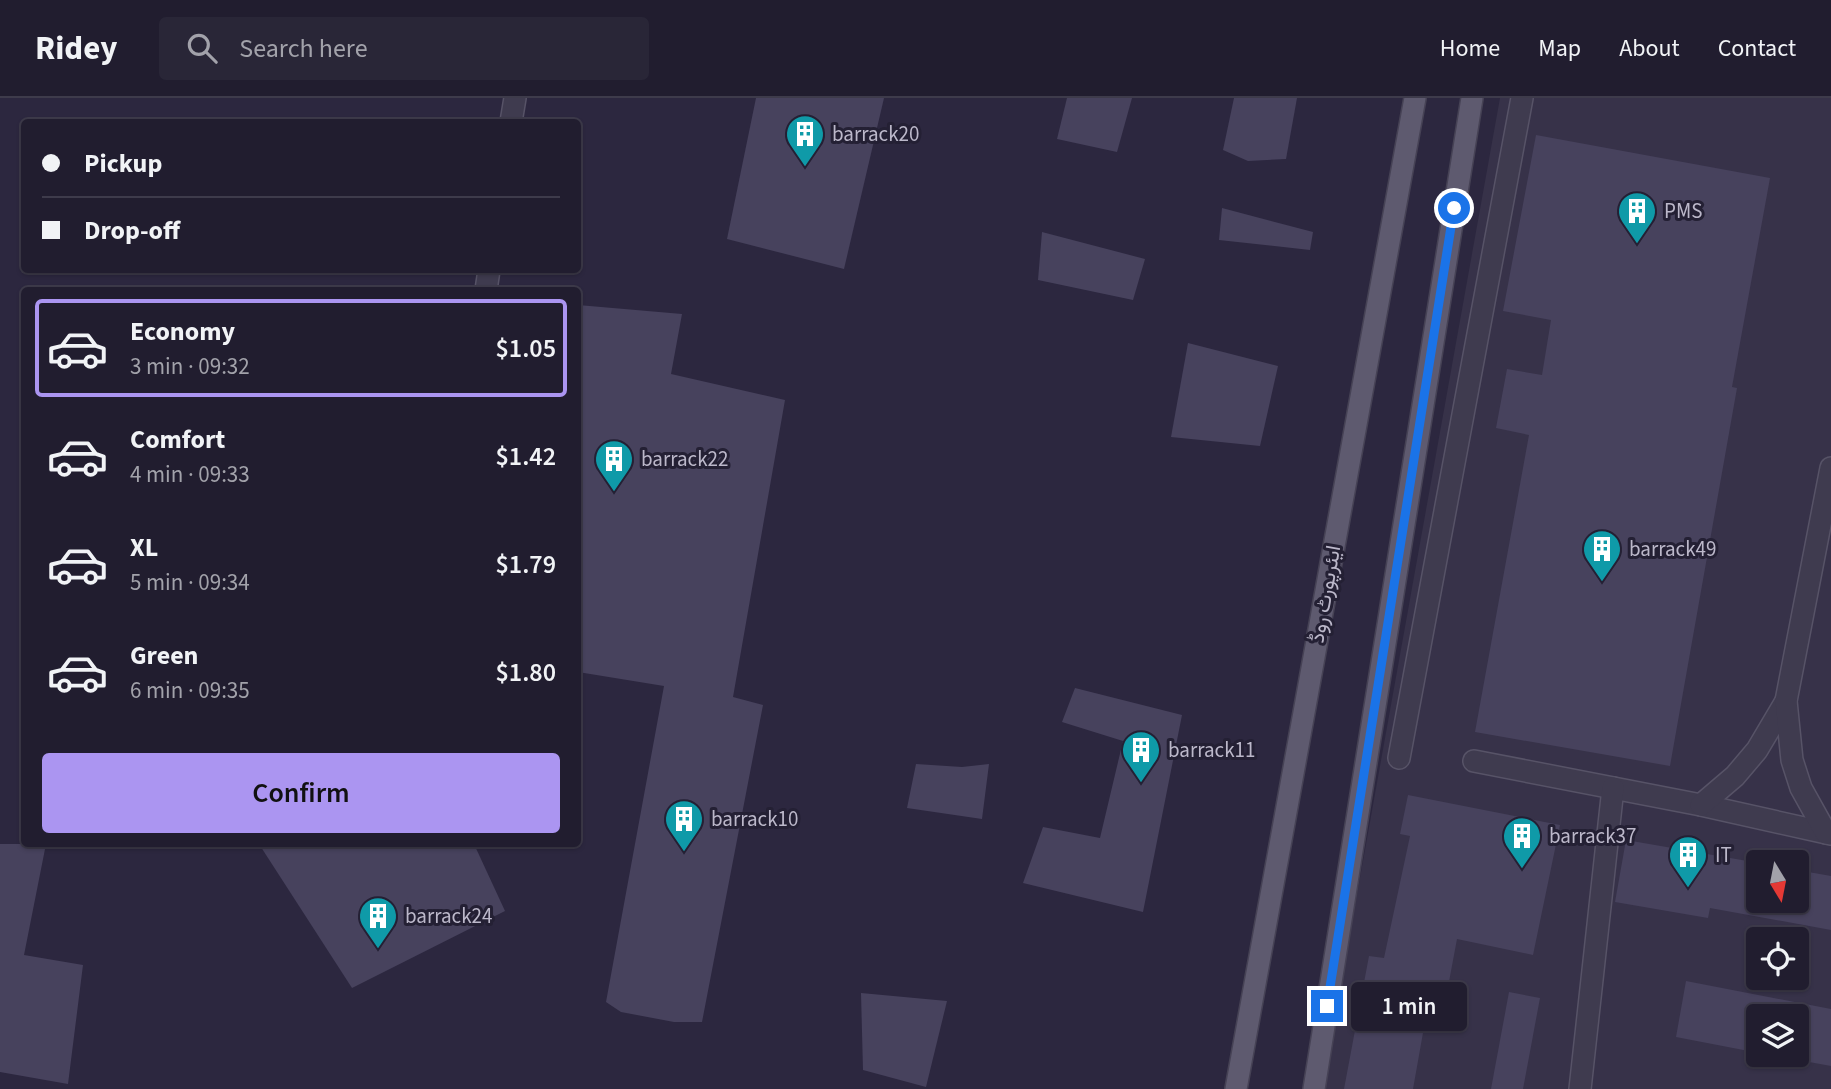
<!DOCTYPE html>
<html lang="en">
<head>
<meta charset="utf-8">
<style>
	:root { --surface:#211d2f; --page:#292637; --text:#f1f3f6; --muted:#a2a2aa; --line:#3e3b4b; --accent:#ab95f1 }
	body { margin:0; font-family:"Source Sans 3",Vazirmatn,sans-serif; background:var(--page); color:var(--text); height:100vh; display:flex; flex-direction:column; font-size:26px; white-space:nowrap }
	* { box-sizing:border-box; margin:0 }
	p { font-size:23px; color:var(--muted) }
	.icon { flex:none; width:38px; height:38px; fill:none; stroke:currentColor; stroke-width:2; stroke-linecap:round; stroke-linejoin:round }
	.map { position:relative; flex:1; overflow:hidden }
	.sheet { position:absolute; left:21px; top:189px; width:560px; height:560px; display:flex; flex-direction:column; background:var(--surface); border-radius:7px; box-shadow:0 2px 5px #0004,0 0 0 2px var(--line) }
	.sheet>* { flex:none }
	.top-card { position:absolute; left:21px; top:21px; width:560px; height:154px; border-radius:7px; box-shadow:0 2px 5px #0004,0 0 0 2px var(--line); display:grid; align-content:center; height:154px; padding:0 21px; background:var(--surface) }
	.needle { width:46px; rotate:170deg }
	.fabs { position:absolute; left:1746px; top:752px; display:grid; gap:14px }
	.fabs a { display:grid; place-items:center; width:63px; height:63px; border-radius:7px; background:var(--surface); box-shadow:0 2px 5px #0004,0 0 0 2px var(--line); font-size:35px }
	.end { position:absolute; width:32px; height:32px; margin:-16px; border:9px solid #1a73e8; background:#fff; box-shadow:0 0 0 4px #fff }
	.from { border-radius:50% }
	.bubble { position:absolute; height:49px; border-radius:7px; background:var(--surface); box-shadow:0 2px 5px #0004,0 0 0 2px var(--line); font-size:23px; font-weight:600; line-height:49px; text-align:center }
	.top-card b { display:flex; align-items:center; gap:24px; height:66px; font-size:26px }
	.top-card b+b { border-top:2px solid var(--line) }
	.top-card i { width:18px; height:18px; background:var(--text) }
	ul { padding:12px 0 0; list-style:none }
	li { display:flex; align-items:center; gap:21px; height:98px; margin:0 14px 10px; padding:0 7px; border:4px solid transparent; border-radius:7px }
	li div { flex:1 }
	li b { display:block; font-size:26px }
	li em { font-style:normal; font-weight:600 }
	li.current { border-color:var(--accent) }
	li>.icon { width:63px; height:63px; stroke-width:1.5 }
	.primary-button { display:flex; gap:14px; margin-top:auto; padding:14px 21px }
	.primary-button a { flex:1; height:80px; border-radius:7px; background:var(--accent); color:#111; font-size:28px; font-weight:600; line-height:80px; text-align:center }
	header { display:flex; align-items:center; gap:42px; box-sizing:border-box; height:98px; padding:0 35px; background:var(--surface); border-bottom:2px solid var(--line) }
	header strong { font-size:33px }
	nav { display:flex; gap:38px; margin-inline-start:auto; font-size:24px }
	.search { width:490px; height:63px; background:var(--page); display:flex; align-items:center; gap:18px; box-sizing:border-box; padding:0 24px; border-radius:7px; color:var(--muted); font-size:26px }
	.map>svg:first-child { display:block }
	.airport { fill:#373249; fill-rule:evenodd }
	.building { fill:#47425d }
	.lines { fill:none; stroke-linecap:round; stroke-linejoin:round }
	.lane-casing { stroke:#575367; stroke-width:24 }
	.street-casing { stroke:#575367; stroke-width:24 }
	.primary-casing { stroke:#464255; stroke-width:24 }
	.lane { stroke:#3f3b4f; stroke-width:21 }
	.street { stroke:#3f3b4f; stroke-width:21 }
	.primary { stroke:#5e5a6f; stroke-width:21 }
	.route { stroke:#1a73e8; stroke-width:9 }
	.labels { text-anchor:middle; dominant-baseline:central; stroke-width:6; stroke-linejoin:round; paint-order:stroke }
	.poi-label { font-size:21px; fill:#bcb8ca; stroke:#242034; text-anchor:start }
	.street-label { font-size:21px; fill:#bcb8ca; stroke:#242034 }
</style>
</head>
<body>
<header>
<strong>Ridey</strong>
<div class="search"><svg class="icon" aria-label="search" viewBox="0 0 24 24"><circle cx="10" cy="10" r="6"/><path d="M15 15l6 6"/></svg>Search here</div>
<nav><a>Home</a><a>Map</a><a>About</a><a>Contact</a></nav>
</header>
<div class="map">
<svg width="1831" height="991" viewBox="0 0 1831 991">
	<rect width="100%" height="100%" fill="#2c273f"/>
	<path class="airport" d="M 1500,0 L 1831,0 L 1831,991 L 1322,991 ZM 1759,765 L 1797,765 L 1797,803 L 1759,803 ZM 1759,842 L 1797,842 L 1797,880 L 1759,880 ZM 1759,919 L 1797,919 L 1797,957 L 1759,957 Z"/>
	<g class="building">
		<path d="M 756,0 L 884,0 L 844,171 L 727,141 Z"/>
		<path d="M 1067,0 L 1132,0 L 1117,54 L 1057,41 Z"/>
		<path d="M 1234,0 L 1297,0 L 1286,61 L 1248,63 L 1223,52 Z"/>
		<path d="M 1536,37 L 1770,80 L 1732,289 L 1737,290 L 1670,668 L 1475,634 L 1529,337 L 1496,330 L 1507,271 L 1542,277 L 1551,222 L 1503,213 Z"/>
		<path d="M 1222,110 L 1313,134 L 1310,152 L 1219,142 Z"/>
		<path d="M 1042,134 L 1145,161 L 1133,202 L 1038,182 Z"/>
		<path d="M 578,207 L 682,216 L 671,276 L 785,302 L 733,599 L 763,607 L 702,924 L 674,924 L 621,914 L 606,904 L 664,588 L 578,574 Z"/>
		<path d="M 1188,245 L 1278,268 L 1260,348 L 1171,339 Z"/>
		<path d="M 1075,590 L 1182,617 L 1143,814 L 1023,785 L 1043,729 L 1100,740 L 1123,643 L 1062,624 Z"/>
		<path d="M 916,666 L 962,669 L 989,666 L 982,721 L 907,710 Z"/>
		<path d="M 1408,697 L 1560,727 L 1533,857 L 1457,841 L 1442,921 L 1426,918 L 1413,991 L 1344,991 L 1369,858 L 1384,860 L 1410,738 L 1400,736 Z"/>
		<path d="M 1626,742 L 1759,765 L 1759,803 L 1797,803 L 1797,772 L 1831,778 L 1831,832 L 1710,810 L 1708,820 L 1615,804 Z"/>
		<path d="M 0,746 L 46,746 L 24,857 L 83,867 L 68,986 L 0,974 Z"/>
		<path d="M 259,746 L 474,746 L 505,813 L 352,890 Z"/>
		<path d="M 1686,883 L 1831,911 L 1831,968 L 1771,957 L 1797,957 L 1797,919 L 1759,919 L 1759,955 L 1676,939 Z"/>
		<path d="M 1509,894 L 1540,900 L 1523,991 L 1491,991 Z"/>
		<path d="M 861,895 L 947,903 L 926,989 L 863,972 Z"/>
	</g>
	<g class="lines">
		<defs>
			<g id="lane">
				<path d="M 1399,660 L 1522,0"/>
				<path d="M 1474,663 L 1701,707 L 1831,736"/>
				<path d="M 1701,707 L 1735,678 L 1757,652 L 1786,603"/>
				<path d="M 1826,735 L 1801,690 L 1792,662 L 1786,603 L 1831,370"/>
				<path d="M 1580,991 L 1613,690"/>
			</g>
			<g id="street">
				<path d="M 511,24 L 515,0"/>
				<path d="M 486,192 L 489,172"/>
			</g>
			<g id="primary">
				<path d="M 1236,991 L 1415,0"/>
				<path d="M 1314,991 L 1472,0"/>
			</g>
		</defs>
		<use href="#lane" class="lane-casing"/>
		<use href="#street" class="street-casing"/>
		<use href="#primary" class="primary-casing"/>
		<use href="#lane" class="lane"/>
		<use href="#street" class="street"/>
		<use href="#primary" class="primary"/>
	</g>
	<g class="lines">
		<path class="route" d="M 1327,908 L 1454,110"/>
	</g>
	<defs>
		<symbol id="building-pin" viewBox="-11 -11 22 30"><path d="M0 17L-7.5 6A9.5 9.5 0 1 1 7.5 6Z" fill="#0f9aa8" stroke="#242034"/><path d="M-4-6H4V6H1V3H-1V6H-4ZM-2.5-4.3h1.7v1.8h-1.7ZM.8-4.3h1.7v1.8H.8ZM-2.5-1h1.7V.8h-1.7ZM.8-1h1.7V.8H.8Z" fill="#fff"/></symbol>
	</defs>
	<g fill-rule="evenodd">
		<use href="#building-pin" x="783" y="14" width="44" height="60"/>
		<use href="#building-pin" x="1615" y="91" width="44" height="60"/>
		<use href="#building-pin" x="592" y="339" width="44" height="60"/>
		<use href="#building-pin" x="1580" y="429" width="44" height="60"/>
		<use href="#building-pin" x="1119" y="630" width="44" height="60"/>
		<use href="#building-pin" x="662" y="699" width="44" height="60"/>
		<use href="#building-pin" x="1500" y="716" width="44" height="60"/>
		<use href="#building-pin" x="1666" y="735" width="44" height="60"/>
		<use href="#building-pin" x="356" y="796" width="44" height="60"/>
	</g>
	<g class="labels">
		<g class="poi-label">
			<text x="832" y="36">barrack20</text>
			<text x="1664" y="113">PMS</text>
			<text x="641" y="361">barrack22</text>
			<text x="1629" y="451">barrack49</text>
			<text x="1168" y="652">barrack11</text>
			<text x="711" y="721">barrack10</text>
			<text x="1549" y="738">barrack37</text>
			<text x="1715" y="757">IT</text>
			<text x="405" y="818">barrack24</text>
		</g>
		<g class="street-label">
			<text transform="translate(1325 496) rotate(-80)">ایئرپورٹ روڈ</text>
		</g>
	</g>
</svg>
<div class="fabs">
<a><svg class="needle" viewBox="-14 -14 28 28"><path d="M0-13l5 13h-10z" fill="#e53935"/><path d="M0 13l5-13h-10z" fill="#a2a2aa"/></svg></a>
<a><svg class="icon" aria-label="locate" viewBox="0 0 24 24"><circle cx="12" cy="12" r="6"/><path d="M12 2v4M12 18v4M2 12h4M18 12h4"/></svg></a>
<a><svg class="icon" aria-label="layers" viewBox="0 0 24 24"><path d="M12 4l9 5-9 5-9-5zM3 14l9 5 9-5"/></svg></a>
</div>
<i class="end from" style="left:1454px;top:110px"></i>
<i class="end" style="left:1327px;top:908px"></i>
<div class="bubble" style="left:1351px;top:884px;width:116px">1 min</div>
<div class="top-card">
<b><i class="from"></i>Pickup</b>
<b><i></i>Drop-off</b>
</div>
<section class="sheet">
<ul>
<li class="current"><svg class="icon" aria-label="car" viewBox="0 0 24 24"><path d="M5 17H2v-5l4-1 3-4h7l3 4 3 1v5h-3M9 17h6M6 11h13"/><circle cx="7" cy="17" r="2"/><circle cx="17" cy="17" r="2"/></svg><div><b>Economy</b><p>3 min · 09:32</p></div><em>$1.05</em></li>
<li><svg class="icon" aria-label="car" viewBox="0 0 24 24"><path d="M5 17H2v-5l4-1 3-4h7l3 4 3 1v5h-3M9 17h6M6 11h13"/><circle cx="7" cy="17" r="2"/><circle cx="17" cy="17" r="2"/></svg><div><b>Comfort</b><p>4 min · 09:33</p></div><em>$1.42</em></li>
<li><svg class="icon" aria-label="car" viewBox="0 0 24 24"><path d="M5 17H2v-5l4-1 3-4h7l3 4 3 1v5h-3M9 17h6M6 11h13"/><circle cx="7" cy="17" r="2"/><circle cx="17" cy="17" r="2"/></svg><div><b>XL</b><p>5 min · 09:34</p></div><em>$1.79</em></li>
<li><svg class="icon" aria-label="car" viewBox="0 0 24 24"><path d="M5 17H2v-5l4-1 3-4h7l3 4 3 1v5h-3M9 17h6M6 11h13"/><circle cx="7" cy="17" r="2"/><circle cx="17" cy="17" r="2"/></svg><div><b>Green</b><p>6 min · 09:35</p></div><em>$1.80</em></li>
</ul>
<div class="primary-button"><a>Confirm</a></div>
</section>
</div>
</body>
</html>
